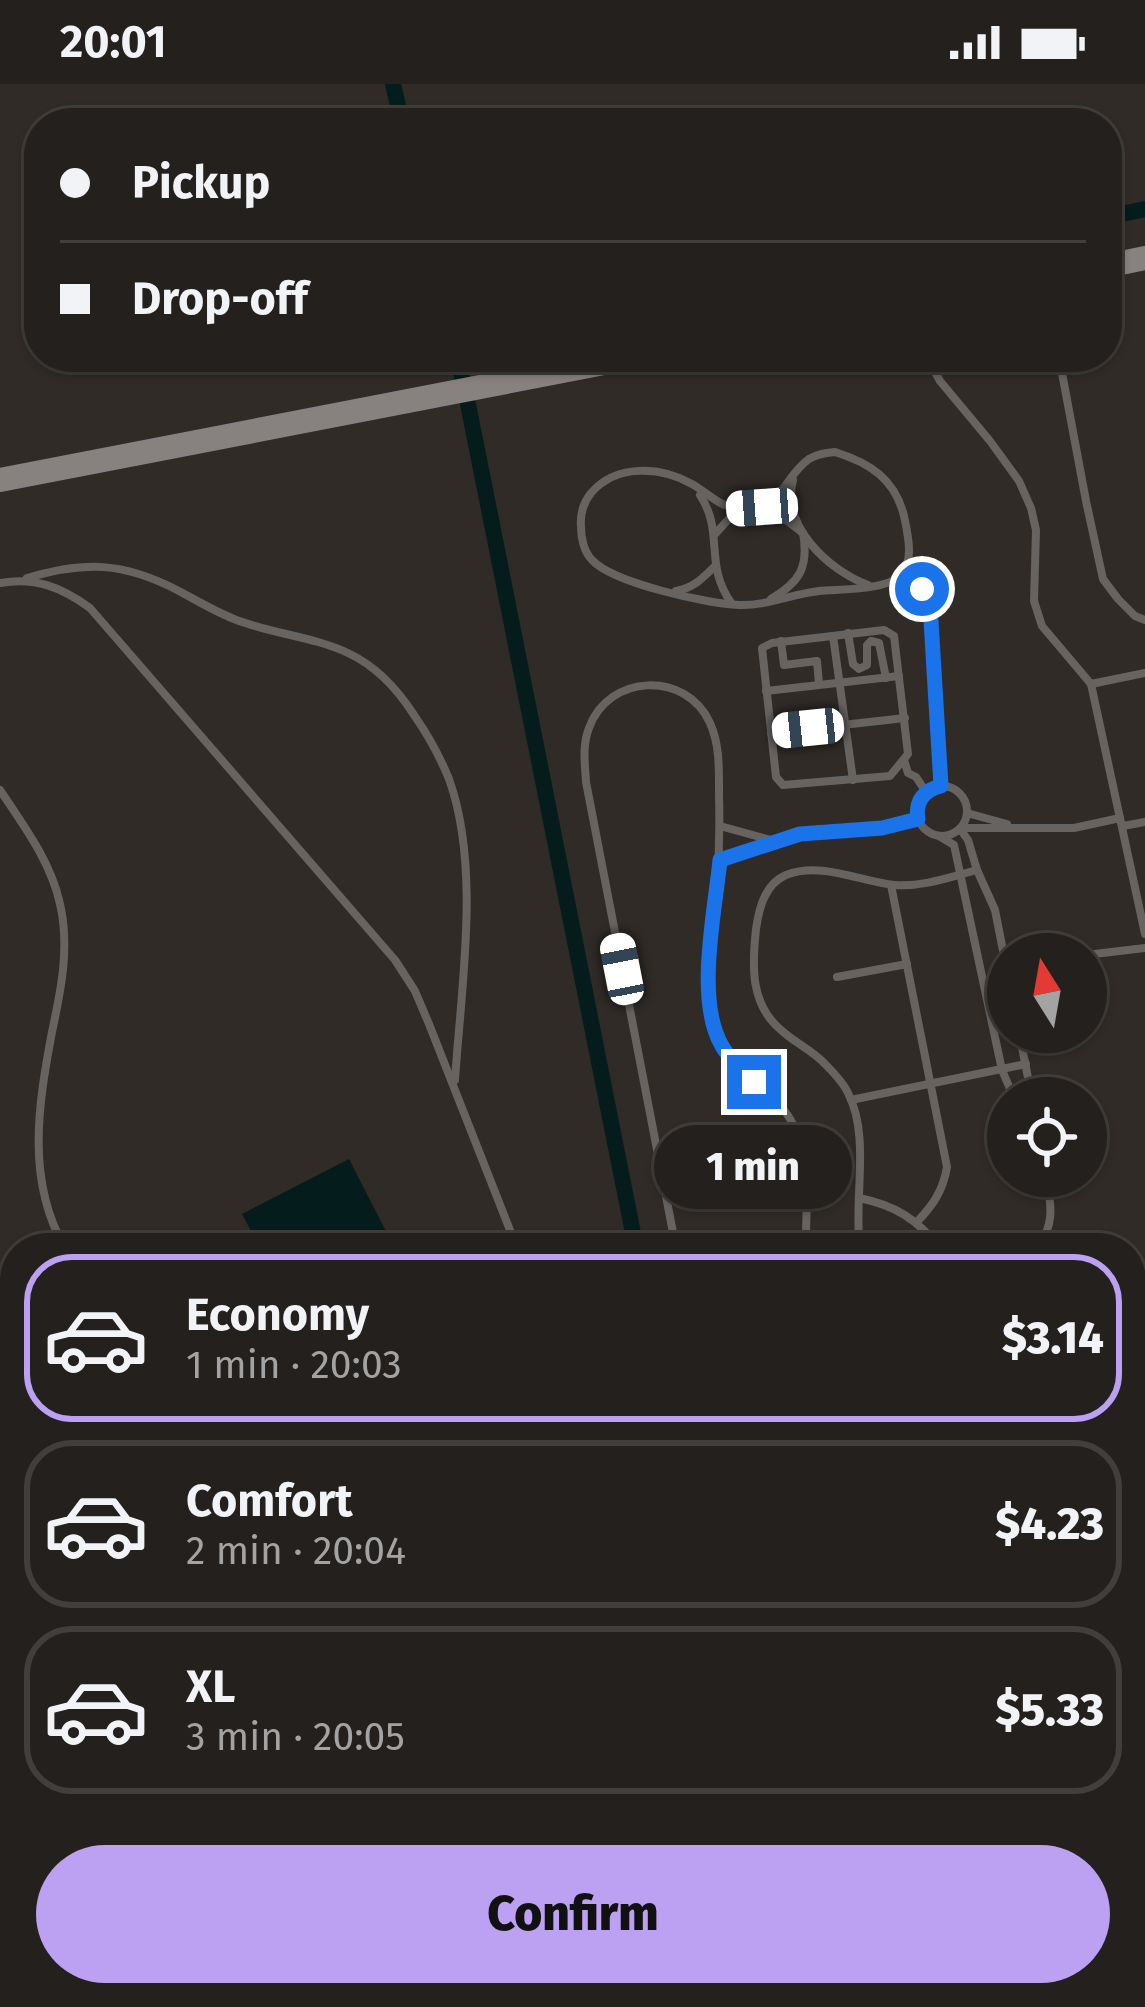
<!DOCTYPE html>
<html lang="en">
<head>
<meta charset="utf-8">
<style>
	:root { --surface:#24201d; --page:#2c2826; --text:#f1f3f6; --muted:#a3a3a4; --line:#413e3b; --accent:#bca0f2 }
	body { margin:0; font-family:"Fira Sans",sans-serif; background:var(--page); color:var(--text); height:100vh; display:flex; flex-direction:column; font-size:45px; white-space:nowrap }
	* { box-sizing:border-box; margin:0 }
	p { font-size:39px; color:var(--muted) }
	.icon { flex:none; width:66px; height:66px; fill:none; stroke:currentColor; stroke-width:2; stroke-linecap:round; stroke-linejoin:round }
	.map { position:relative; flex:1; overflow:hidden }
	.sheet { position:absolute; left:0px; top:1149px; width:1146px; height:774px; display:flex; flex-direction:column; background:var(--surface); border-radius:48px 48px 0 0; box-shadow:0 3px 9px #0004,0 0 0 3px var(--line) }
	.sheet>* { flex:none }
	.guide { position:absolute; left:24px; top:24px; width:1098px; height:264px; border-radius:48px; box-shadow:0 3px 9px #0004,0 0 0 3px var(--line); display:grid; align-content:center; height:264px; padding:0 36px; background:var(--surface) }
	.needle { width:78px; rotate:349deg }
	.controls { position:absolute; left:987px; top:849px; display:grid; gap:24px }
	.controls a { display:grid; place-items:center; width:120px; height:120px; border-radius:50%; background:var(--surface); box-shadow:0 3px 9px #0004,0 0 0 3px var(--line); font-size:60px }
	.end { position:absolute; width:54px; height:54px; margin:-27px; border:15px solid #1a73e8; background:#fff; box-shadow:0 0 0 6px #fff }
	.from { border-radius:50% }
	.bubble { position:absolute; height:84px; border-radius:42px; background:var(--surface); box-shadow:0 3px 9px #0004,0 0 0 3px var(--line); font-size:39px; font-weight:800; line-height:84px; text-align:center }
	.car { position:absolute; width:36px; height:72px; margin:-36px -18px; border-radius:15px; box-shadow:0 0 9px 3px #0007; background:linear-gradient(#fff 24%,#345 0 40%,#fff 0 76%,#345 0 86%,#fff 0) }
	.guide b { display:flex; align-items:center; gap:42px; height:114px; font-size:45px }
	.guide b+b { border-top:3px solid var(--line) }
	.guide i { width:30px; height:30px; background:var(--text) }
	ul { padding:21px 0 0; list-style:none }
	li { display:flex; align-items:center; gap:36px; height:168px; margin:0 24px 18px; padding:0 12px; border:6px solid var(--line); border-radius:48px }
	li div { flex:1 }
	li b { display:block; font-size:45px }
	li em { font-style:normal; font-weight:800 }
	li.active { border-color:var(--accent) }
	li>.icon { width:108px; height:108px; stroke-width:1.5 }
	.primary-button { display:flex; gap:24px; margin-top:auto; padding:24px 36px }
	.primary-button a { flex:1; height:138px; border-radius:72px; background:var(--accent); color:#111; font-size:48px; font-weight:800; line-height:138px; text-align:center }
	.status { display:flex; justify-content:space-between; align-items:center; height:84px; padding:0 60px; background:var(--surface); direction:ltr }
	.status svg { height:33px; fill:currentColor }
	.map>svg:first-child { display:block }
	.green { fill:#5b381e }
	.water { fill:#051c1c }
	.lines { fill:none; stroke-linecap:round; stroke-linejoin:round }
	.canal { stroke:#051c1c; stroke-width:16 }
	.lane { stroke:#666361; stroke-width:8 }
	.street { stroke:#666361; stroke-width:16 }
	.secondary { stroke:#87827f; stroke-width:24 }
	.route { stroke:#1a73e8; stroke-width:15 }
</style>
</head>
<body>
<div class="status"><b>20:01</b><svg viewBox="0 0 49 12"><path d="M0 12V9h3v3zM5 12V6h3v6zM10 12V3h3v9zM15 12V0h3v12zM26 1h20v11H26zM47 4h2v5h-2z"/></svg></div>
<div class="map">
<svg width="1145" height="1923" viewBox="0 0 1145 1923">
	<rect width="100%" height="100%" fill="#302b27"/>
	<path class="green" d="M 635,1908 L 750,1908 L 753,1923 L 638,1923 Z"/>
	<path class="water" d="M 349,1075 L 394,1163 L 260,1164 L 242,1130 Z"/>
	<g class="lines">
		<g class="canal">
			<path d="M 393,0 L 402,39"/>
			<path d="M 1107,133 L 1145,125"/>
			<path d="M 458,273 L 462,293"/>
			<path d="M 468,320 L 636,1164"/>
			<path d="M 1131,1461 L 1145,1452"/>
		</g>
		<g class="lane">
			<path d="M 927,273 L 940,297 L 990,357 L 1019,397 L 1031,424 L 1036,446 L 1034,517 L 1042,542 L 1091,600 L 1145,850"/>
			<path d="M 1059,273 L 1086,417 L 1103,495 L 1118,515 L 1135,532 L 1145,536"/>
			<path d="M 835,368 C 870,379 895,395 904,432 C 908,451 915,479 899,493 C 884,506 839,505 819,507 C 791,510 767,522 739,521 C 708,520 613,499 592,476 C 584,468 581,454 581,443 C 580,431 583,419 591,409 C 616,380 660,382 692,400 C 708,409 719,423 740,425 C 782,429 782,394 809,375 C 817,370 826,369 835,368 Z"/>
			<path d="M 793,396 C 781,442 828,486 868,501"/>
			<path d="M 700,411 C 725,449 703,480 732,520"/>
			<path d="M 763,424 L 781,432 L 803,449 C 809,483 800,498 771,515"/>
			<path d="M 715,450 L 738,425"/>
			<path d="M 902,491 L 922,505 L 930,520 L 941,702"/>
			<path d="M 27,494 C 85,477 123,478 177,506 C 196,516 214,527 234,535 C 271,550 312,552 348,569 C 376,582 398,606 414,631 C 428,651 440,673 449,695 C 481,784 461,903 455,996"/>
			<path d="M 0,499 C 36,493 61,503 90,524 L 395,876 L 415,907 L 429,940 L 517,1164"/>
			<path d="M 676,507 C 693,504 702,495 714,483"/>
			<path d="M 884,546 L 894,552 L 908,670 L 890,692 L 783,701 L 776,693 L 762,564 L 772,559 Z"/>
			<path d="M 848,549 L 853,580 L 859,585 L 867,581 L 867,561 L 871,557 L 879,559 L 886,594"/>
			<path d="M 833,552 L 853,696"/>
			<path d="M 781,557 L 784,581 L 817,577 L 819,600"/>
			<path d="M 1091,600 L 1145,589"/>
			<path d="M 766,607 L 899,592"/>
			<path d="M 771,649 L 905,634"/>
			<path d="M 904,676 L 908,689 L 916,693 L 926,708"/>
			<circle cx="942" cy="727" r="25"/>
			<path d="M 0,706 C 24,742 51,778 60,820 C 70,863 61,906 52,948 C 38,1022 26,1097 65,1164"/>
			<path d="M 967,729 L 1007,740"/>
			<path d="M 720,742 L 771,756"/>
			<path d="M 1123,742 L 1145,738"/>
			<path d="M 961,744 L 1074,744 L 1120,734"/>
			<path d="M 960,745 L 968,756 L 977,786 L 995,826 L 1008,892"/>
			<path d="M 939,752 L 954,761 L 1002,986 L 1014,1014"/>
			<path d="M 720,776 C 757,762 792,750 832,746 C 861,743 891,747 918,735"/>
			<path d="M 891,801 L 947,1083 C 943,1107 933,1121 917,1138"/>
			<path d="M 1086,871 L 1145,864"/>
			<path d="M 837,893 L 907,880"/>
			<path d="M 1019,948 L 1032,1014"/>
			<path d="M 851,1016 L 1026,980"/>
			<path d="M 859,1114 C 894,1121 918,1135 939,1164"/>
			<path d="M 676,1164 L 586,698 C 585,680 582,662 589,644 C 608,590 686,586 710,639 C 720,661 719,686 719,711 C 720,748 719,784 716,820 C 713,853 706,888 710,921 C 719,989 772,994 796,1046 C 813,1082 805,1125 806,1164"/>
			<path d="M 860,1164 C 853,1116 871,1053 848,1009 C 843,998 833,988 825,980 C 812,966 795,959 781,946 C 750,920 752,882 756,845 C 759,824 765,800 786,791 C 822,777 860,798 895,801 C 923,803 950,793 977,786"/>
			<path d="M 1036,1164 C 1056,1143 1051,1119 1046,1092"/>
			<path d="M 1131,1361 L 1145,1343"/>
		</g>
		<path class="street" d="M 490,1923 L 497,1908"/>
		<g class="secondary">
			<path d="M 1107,182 L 1145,174"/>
			<path d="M 0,396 L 635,273"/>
		</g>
	</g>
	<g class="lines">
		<path class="route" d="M 754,998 C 743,987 730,976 722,962 C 695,916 715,828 720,776 L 800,750 L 882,744 L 918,735 C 915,717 924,706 941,702 L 930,520 L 922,505"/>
	</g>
</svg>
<div class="controls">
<a><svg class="needle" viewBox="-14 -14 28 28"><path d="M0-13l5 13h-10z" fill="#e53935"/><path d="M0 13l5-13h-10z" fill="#a3a3a4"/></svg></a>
<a><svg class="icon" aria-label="locate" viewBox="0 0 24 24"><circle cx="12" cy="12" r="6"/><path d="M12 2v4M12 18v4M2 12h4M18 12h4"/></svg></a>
</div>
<i class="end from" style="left:922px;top:505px"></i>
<i class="end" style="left:754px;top:998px"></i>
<div class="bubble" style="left:654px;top:1041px;width:198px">1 min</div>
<i class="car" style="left:762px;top:423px;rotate:266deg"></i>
<i class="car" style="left:808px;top:644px;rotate:264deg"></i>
<i class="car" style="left:622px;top:885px;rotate:349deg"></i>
<div class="guide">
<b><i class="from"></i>Pickup</b>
<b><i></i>Drop-off</b>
</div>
<section class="sheet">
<ul>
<li class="active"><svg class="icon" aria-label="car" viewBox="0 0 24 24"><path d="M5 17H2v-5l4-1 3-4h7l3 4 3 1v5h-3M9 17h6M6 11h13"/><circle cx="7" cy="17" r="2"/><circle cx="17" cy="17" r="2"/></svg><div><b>Economy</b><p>1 min · 20:03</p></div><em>$3.14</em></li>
<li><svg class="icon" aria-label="car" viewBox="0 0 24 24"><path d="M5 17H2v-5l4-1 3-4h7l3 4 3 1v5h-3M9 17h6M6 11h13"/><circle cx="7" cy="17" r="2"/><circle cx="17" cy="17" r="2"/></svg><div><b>Comfort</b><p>2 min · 20:04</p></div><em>$4.23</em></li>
<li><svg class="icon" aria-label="car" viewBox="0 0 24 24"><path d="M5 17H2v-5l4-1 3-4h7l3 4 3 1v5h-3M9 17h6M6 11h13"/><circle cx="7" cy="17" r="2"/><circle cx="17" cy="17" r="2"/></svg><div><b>XL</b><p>3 min · 20:05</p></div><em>$5.33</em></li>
</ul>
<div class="primary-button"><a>Confirm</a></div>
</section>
</div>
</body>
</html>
